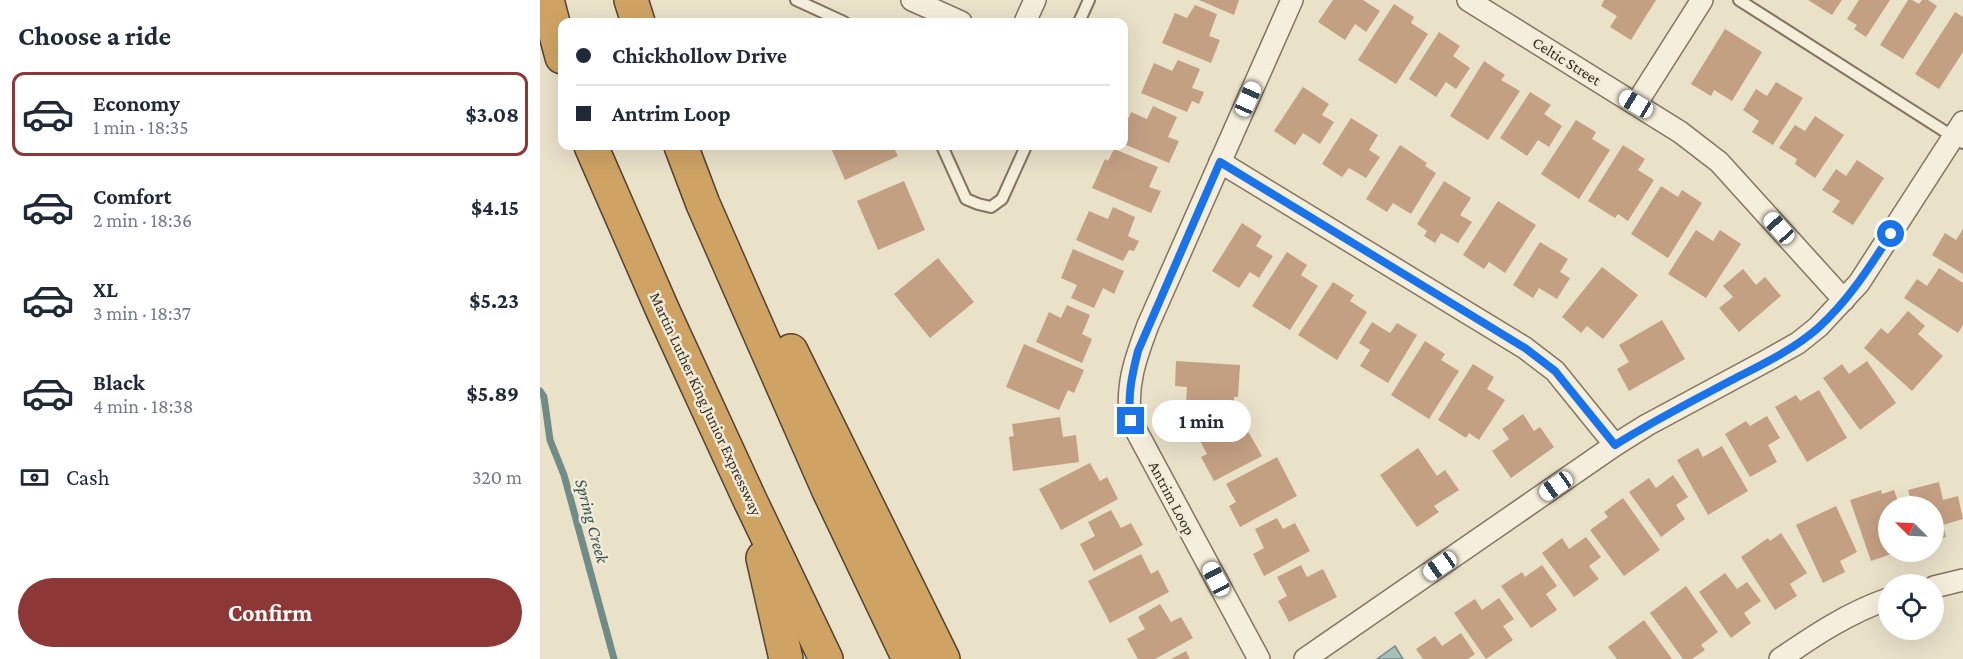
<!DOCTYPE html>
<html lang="en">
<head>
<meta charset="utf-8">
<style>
	:root { --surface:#fff; --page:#f2f2f3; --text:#1f2937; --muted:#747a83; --line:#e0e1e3; --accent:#8d3836 }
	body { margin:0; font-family:"Crimson Pro",serif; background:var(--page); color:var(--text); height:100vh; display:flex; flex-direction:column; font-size:22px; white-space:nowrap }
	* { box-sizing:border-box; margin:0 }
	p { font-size:20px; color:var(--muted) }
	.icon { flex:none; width:33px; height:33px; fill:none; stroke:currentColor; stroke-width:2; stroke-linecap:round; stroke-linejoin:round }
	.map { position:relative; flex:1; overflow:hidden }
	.details { display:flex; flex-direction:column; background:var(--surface); width:540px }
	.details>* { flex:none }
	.guide { position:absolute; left:18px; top:18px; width:570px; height:132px; border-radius:12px; box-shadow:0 6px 24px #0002; display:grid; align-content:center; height:132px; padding:0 18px; background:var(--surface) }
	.needle { width:39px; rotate:294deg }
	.buttons { position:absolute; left:1338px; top:496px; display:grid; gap:12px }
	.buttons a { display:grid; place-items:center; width:66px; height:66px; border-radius:50%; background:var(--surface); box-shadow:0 6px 24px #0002; font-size:30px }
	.end { position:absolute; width:27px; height:27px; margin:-14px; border:8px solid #1a73e8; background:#fff; box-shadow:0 0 0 3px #fff }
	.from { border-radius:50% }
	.bubble { position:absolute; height:42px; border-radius:21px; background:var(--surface); box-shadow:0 6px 24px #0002; font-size:20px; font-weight:700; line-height:42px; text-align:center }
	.car { position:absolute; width:18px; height:36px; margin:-18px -9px; border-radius:8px; box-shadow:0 0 4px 2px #0007; background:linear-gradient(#fff 24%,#345 0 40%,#fff 0 76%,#345 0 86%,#fff 0) }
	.guide b { display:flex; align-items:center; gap:21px; height:57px; font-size:22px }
	.guide b+b { border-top:2px solid var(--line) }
	.guide i { width:15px; height:15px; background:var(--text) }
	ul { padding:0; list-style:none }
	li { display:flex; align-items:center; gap:18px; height:84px; margin:0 12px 9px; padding:0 6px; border:3px solid transparent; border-radius:12px }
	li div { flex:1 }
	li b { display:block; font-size:22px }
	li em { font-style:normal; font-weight:700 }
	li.active { border-color:var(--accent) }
	li>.icon { width:54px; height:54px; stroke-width:1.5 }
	h2 { padding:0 18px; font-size:27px; line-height:72px }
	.pay { display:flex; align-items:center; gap:15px; height:66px; padding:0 18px; font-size:22px }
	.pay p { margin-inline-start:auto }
	.action { display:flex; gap:12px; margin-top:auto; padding:12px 18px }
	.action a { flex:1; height:69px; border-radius:36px; background:var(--accent); color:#fff; font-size:24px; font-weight:700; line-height:69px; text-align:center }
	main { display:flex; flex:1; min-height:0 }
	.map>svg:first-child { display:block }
	.water { fill:#a9bfb9; stroke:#718c86; stroke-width:1.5 }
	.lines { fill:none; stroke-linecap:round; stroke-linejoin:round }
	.stream { stroke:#718c86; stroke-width:7 }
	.building { fill:#c4a083 }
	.service-casing { stroke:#847460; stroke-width:14 }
	.minor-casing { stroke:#847460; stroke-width:24 }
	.motorway-casing { stroke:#534333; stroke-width:36 }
	.service { stroke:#f5eedc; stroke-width:10 }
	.minor { stroke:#f5eedc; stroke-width:21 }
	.motorway { stroke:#cfa364; stroke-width:33 }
	.route { stroke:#1a73e8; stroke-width:8 }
	.labels { text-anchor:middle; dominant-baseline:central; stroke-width:5; stroke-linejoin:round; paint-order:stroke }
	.street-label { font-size:16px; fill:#372c22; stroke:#f2ebd8 }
	.water-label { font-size:18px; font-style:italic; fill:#335453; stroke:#f2ebd8 }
</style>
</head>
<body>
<main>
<section class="details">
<h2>Choose a ride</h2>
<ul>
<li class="active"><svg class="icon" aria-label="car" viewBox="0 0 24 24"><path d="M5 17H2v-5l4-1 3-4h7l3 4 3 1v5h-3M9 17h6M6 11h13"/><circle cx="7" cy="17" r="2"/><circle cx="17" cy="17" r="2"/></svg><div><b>Economy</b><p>1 min · 18:35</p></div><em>$3.08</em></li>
<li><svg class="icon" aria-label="car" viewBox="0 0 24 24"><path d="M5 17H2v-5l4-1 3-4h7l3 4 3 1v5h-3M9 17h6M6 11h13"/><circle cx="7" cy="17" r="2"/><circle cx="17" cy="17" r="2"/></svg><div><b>Comfort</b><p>2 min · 18:36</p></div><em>$4.15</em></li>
<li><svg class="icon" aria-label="car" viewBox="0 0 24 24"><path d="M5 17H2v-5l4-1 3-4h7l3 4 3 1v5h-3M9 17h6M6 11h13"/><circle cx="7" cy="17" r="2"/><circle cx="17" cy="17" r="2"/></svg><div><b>XL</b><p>3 min · 18:37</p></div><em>$5.23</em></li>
<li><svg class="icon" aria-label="car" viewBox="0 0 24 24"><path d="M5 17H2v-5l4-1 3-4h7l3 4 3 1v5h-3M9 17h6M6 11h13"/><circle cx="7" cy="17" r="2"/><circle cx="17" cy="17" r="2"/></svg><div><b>Black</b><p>4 min · 18:38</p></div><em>$5.89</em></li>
</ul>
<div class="pay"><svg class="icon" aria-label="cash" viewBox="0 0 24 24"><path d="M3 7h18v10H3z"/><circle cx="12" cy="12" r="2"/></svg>Cash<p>320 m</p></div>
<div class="action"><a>Confirm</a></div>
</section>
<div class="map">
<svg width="1423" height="659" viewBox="0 0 1423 659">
	<rect width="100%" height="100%" fill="#eae1c9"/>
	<path class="water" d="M 855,646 L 863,659 L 837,659 Z"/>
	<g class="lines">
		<path class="stream" d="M 0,391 L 4,397 L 10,440 L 24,475 L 74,659"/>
	</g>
	<g class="building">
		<path d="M 659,0 L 699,0 L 694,15 Z"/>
		<path d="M 793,0 L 823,0 L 840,11 L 826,32 L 815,24 L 805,40 L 778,22 Z"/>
		<path d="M 1064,0 L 1116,0 L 1091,40 L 1070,27 L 1077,16 L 1061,6 Z"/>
		<path d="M 1268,0 L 1302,0 L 1292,15 Z"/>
		<path d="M 1319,0 L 1350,0 L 1326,37 L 1314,29 L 1317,25 L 1307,19 Z"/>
		<path d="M 1368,0 L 1372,0 L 1379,4 L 1382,0 L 1388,0 L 1397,6 L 1363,59 L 1340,45 Z"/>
		<path d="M 854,4 L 874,17 L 871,23 L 888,34 L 856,84 L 818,60 Z"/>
		<path d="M 655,5 L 677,14 L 669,36 L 680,40 L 671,63 L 622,43 L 635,13 L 647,18 Z"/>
		<path d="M 1415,12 L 1423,17 L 1423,52 L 1399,89 L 1375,74 Z"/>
		<path d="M 1185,29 L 1222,52 L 1192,101 L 1174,90 L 1171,96 L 1151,84 Z"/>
		<path d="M 899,32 L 920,46 L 913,56 L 930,68 L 916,89 L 906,82 L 896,97 L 869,79 Z"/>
		<path d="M 638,60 L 660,69 L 652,88 L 664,92 L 659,104 L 652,101 L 647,112 L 601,93 L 614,63 L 632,71 Z"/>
		<path d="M 944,61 L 965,75 L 961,80 L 980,91 L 948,140 L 910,116 Z"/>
		<path d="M 1236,82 L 1263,98 L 1233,145 L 1212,132 L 1219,121 L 1203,110 L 1216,89 L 1227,96 Z"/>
		<path d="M 763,87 L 789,104 L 782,115 L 794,122 L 780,144 L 763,133 L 755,145 L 734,131 Z"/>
		<path d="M 990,92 L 1011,105 L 1004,114 L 1022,126 L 1009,147 L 998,140 L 987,156 L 960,138 Z"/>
		<path d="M 613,106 L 637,117 L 628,137 L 639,141 L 629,163 L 584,144 L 584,129 L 591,112 L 607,119 Z"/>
		<path d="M 1275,116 L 1304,135 L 1275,178 L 1255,164 L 1257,159 L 1239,148 L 1255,125 L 1265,131 Z"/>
		<path d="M 811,118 L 838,135 L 829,150 L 840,157 L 826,178 L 809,168 L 802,177 L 782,164 Z"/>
		<path d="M 1036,120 L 1056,132 L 1052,139 L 1070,150 L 1039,199 L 1001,174 Z"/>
		<path d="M 860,145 L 887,163 L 885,166 L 896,173 L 871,214 L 853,203 L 847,212 L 826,199 Z"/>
		<path d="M 1083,145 L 1105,159 L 1098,170 L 1114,180 L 1088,221 L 1078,214 L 1075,218 L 1048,201 Z"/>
		<path d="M 290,146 L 353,146 L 358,156 L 305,180 Z"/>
		<path d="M 574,149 L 618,167 L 609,187 L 621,191 L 611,213 L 552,188 L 565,159 L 568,161 Z"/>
		<path d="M 1317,160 L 1344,178 L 1313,225 L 1292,212 L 1300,201 L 1282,190 L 1296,169 L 1306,176 Z"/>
		<path d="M 364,181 L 385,230 L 338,250 L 317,201 Z"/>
		<path d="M 904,181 L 931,198 L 920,215 L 932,222 L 918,243 L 901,233 L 895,243 L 884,236 L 887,231 L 877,224 Z"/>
		<path d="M 1121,186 L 1138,197 L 1142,190 L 1162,203 L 1128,258 L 1091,234 Z"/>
		<path d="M 958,201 L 996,225 L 965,273 L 949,262 L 944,269 L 923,255 Z"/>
		<path d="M 573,207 L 595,217 L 588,236 L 599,241 L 594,251 L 589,250 L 583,261 L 536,240 L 549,211 L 568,219 Z"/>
		<path d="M 702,223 L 722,236 L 716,246 L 733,256 L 719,278 L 710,272 L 699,288 L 672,271 Z"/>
		<path d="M 1423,229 L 1423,274 L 1392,255 L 1405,233 L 1416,240 Z"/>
		<path d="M 1156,230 L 1173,241 L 1180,230 L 1201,244 L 1166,298 L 1128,274 Z"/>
		<path d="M 1000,242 L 1028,259 L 1020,272 L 1030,278 L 1017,299 L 999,288 L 993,298 L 973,285 Z"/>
		<path d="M 533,249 L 584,271 L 574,294 L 563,288 L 554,308 L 531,298 L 537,285 L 521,278 Z"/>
		<path d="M 747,252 L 767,265 L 761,275 L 778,286 L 750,330 L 712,306 Z"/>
		<path d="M 398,258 L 434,302 L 390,338 L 354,294 Z"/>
		<path d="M 1062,267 L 1098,295 L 1063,339 L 1047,326 L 1041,333 L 1022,317 Z"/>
		<path d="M 1399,268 L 1423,283 L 1423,325 L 1418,333 L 1364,298 L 1377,279 L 1387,286 Z"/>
		<path d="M 1203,269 L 1216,285 L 1225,277 L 1241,296 L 1199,332 L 1179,308 L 1193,297 L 1183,286 Z"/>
		<path d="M 793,282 L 814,295 L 810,301 L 827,312 L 797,360 L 758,335 Z"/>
		<path d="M 527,305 L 550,315 L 542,334 L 552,339 L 542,363 L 496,342 L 509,312 L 521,318 Z"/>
		<path d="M 1368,311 L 1385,326 L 1378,334 L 1403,356 L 1372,391 L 1324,348 L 1341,328 L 1348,334 Z"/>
		<path d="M 1122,320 L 1145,359 L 1089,391 L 1077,369 L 1089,362 L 1079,345 Z"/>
		<path d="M 832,322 L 850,333 L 857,323 L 877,335 L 848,383 L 820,366 L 830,350 L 819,343 Z"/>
		<path d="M 885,341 L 905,354 L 901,360 L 919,371 L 889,419 L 851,395 Z"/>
		<path d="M 484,344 L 544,370 L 534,393 L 528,390 L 519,410 L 466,387 Z"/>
		<path d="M 636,361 L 700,365 L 698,397 L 694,397 L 694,410 L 672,409 L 672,419 L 645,418 L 647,387 L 635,386 Z"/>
		<path d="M 1327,361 L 1356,403 L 1320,430 L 1283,378 L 1302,364 L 1309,374 Z"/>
		<path d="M 933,364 L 954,377 L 947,389 L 965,400 L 939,440 L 929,433 L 926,438 L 898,420 Z"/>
		<path d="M 1279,390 L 1307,438 L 1267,462 L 1235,407 L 1256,395 L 1260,401 Z"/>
		<path d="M 983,414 L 994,431 L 1000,427 L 1014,447 L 971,478 L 952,451 L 969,439 L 962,429 Z"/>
		<path d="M 1227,416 L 1240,438 L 1228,445 L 1237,462 L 1210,477 L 1185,434 L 1206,421 L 1210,426 Z"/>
		<path d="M 520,417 L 523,437 L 536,435 L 539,462 L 473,471 L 469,437 L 474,436 L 472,424 Z"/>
		<path d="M 680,425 L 684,429 L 691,426 L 695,431 L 705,426 L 722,456 L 674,481 L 661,457 L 667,454 L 658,437 Z"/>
		<path d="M 1182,446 L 1208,491 L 1168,515 L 1137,460 L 1158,448 L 1163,457 Z"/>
		<path d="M 878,448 L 897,476 L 905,470 L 919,490 L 894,506 L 899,512 L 877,527 L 840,475 Z"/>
		<path d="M 737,457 L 757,496 L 700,527 L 689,506 L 696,502 L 686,484 Z"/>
		<path d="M 550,463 L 560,481 L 567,477 L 578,499 L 521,530 L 499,489 Z"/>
		<path d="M 1133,475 L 1148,497 L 1136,505 L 1145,519 L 1121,537 L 1089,492 L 1109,478 L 1116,488 Z"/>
		<path d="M 1399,482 L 1403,500 L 1418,496 L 1423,519 L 1403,525 L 1406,537 L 1394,541 L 1394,507 L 1373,507 L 1368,490 Z"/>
		<path d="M 1341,490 L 1342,494 L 1354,490 L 1360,507 L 1348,507 L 1348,552 L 1357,552 L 1331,561 L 1310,500 Z"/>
		<path d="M 1083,498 L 1120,550 L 1084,576 L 1050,530 L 1068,517 L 1064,512 Z"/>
		<path d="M 1296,506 L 1317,552 L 1300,561 L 1305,572 L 1283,583 L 1256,525 Z"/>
		<path d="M 571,510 L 581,528 L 591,523 L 603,545 L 554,571 L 540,544 L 555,536 L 548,522 Z"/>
		<path d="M 737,518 L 743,529 L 755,523 L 770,551 L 724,576 L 713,554 L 724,548 L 715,529 Z"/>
		<path d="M 1241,533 L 1267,573 L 1250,584 L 1257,596 L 1235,610 L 1201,557 L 1228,538 L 1230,541 Z"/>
		<path d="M 1046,537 L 1061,557 L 1049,566 L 1059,579 L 1034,597 L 1002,553 L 1022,538 L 1029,549 Z"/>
		<path d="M 601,554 L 611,574 L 618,570 L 629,592 L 570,623 L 548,581 Z"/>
		<path d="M 761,565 L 767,577 L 783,569 L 797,597 L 749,622 L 738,601 L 747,596 L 737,577 Z"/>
		<path d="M 1002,565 L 1017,586 L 1006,594 L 1017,610 L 991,628 L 961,586 L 982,572 L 985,577 Z"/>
		<path d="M 1185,573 L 1197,589 L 1207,582 L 1221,601 L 1204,613 L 1211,623 L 1191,638 L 1159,592 Z"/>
		<path d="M 1146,586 L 1178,632 L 1161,645 L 1165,650 L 1152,659 L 1143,659 L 1110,613 Z"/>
		<path d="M 959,598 L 974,619 L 963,626 L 973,640 L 946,659 L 914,613 L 935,599 L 942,610 Z"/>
		<path d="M 620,604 L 631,622 L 641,617 L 653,638 L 615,659 L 598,659 L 587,639 L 605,629 L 598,617 Z"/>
		<path d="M 1104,620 L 1132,659 L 1077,659 L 1068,647 Z"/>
		<path d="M 921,633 L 935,654 L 928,659 L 883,659 L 876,649 L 895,636 L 902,646 Z"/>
		<path d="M 646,651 L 650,659 L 631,659 Z"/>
	</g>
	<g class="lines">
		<defs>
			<g id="service">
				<path d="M 256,0 L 304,22"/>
				<path d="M 1199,0 L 1423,143"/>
				<path d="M 539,22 L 549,0"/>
				<path d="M 402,146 L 426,199 L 438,204 L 451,207 L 462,199 L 486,146"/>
			</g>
			<g id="minor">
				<path d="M 372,0 L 421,22"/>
				<path d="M 928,0 L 1140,132 L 1179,162 L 1304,300"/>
				<path d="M 485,22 L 495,0"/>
				<path d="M 1096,104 L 1162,0"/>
				<path d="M 680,162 L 985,348 L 1015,371 L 1075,445"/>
				<path d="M 1394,587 L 1423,580"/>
				<path d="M 719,659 L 591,421 C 585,386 596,357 608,325 L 752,0"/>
				<path d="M 765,659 L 1075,445 L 1107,425 L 1226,361 L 1258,343 L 1278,327 L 1319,283 L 1423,122"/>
				<path d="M 1240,659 C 1275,635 1308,613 1348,599"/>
			</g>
			<g id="motorway">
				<path d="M 7,0 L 22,57"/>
				<path d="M 91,0 L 98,22"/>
				<path d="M 51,146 L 123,311 L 209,498 L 286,659"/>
				<path d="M 141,146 L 163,204 L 289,491 L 369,659"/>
				<path d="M 251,351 L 403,659"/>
				<path d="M 223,558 L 246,659"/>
			</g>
		</defs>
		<use href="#service" class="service-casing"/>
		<use href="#minor" class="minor-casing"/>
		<use href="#motorway" class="motorway-casing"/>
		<use href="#service" class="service"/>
		<use href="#minor" class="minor"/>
		<use href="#motorway" class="motorway"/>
	</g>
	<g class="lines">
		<path class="route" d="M 591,421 C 587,396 592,375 598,351 L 680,162 L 985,348 L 1015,371 L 1075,445 C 1113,421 1152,401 1192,380 C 1221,365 1253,350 1278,328 C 1308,301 1329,268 1351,234"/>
	</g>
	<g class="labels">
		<g class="street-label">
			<text transform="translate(1027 61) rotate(32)">Celtic Street</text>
			<text transform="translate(166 404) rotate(65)">Martin Luther King Junior Expressway</text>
			<text transform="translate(632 498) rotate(62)">Antrim Loop</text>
		</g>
		<g class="water-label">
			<text transform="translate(52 521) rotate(75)">Spring Creek</text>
		</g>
	</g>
</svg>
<div class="buttons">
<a><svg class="needle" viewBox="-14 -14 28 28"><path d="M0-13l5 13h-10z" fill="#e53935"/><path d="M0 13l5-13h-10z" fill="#747a83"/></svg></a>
<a><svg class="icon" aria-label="locate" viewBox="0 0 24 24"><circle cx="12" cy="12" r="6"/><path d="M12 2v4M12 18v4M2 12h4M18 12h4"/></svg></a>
</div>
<i class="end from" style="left:1351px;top:234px"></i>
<i class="end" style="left:591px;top:421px"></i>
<div class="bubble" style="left:612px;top:400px;width:99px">1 min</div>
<i class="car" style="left:708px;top:99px;rotate:24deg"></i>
<i class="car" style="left:1096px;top:104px;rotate:301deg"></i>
<i class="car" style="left:1239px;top:228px;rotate:318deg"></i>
<i class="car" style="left:1016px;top:486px;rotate:235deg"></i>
<i class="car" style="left:900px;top:566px;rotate:235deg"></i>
<i class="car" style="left:676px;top:579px;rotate:332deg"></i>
<div class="guide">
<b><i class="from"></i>Chickhollow Drive</b>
<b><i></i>Antrim Loop</b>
</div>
</div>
</main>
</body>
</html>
